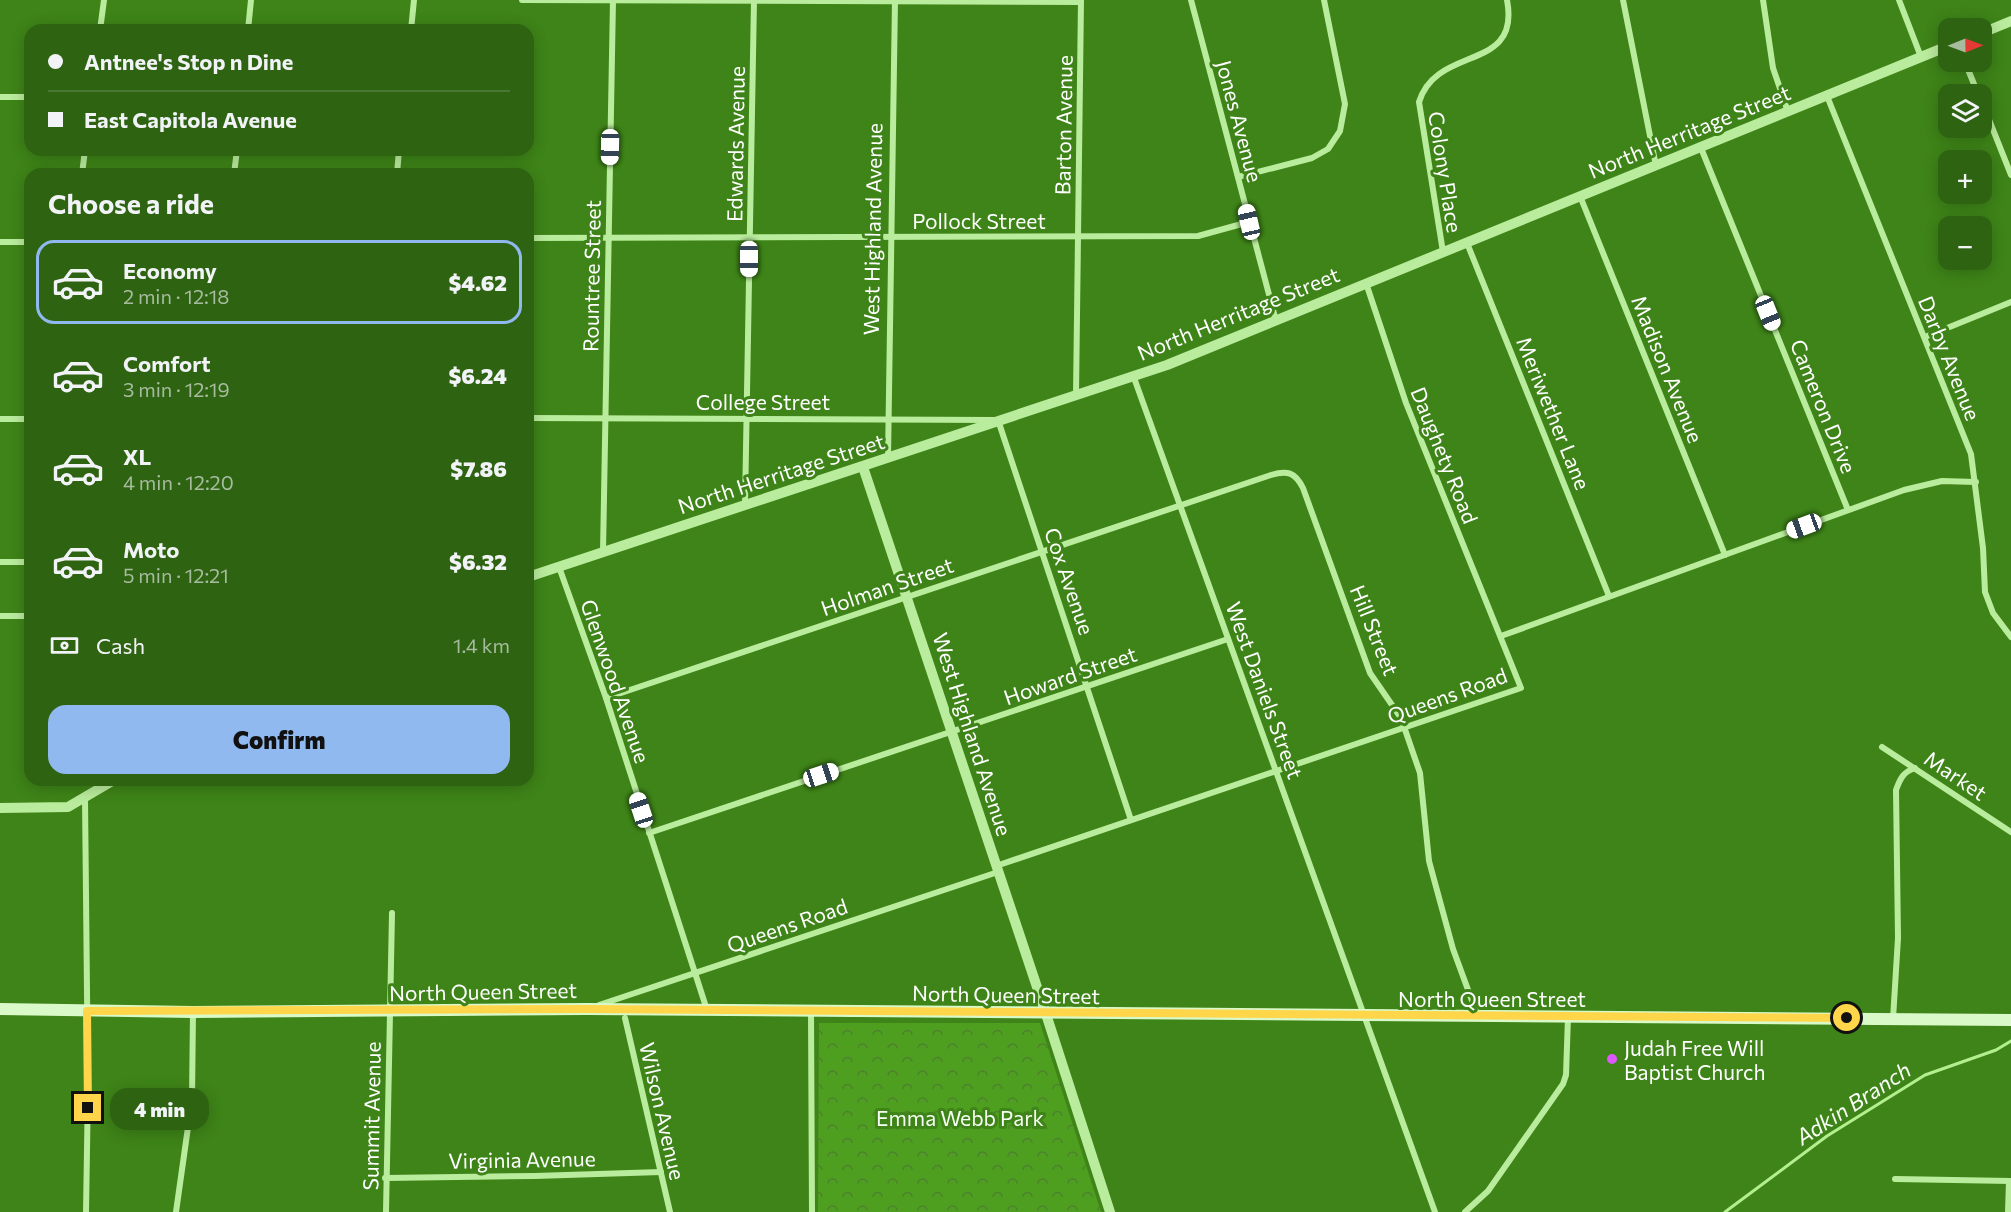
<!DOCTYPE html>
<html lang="en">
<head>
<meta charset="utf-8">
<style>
	:root { --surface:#2e6312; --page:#3a6c20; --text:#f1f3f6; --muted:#a7bc9f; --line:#497732; --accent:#90b9f0 }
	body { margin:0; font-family:Commissioner,sans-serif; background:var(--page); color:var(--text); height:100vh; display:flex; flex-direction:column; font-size:22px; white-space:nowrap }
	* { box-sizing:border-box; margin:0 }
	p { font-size:20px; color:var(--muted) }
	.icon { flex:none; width:33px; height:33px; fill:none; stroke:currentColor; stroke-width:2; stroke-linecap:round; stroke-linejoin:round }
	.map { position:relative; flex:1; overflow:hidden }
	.details { position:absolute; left:24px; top:168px; width:510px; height:618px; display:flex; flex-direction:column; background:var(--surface); border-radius:18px; box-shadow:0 3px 15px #0003 }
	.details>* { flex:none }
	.banner { position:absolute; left:24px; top:24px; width:510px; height:132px; border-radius:18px; box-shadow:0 3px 15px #0003; display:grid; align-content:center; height:132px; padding:0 24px; background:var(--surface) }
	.needle { width:39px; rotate:89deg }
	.buttons { position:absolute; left:1938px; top:18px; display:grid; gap:12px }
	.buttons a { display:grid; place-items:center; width:54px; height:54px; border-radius:12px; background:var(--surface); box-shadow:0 3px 15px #0003; font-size:30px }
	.end { position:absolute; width:27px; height:27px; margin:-14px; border:8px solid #ffd54a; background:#111; box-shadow:0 0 0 3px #111 }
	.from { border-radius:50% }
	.bubble { position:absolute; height:42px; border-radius:18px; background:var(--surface); box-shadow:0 3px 15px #0003; font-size:20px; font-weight:800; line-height:42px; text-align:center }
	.car { position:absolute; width:18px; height:36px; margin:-18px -9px; border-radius:8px; box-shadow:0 0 4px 2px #0007; background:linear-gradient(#fff 24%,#345 0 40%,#fff 0 76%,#345 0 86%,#fff 0) }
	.banner b { display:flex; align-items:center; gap:21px; height:57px; font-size:22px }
	.banner b+b { border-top:2px solid var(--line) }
	.banner i { width:15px; height:15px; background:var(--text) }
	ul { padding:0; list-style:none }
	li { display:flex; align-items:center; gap:18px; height:84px; margin:0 12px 9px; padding:0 12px; border:3px solid transparent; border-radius:18px }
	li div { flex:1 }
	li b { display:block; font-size:22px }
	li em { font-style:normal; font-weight:800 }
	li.selected { border-color:var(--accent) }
	li>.icon { width:54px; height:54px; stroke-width:1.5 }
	h2 { padding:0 24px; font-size:27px; line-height:72px }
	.pay { display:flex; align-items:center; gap:15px; height:66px; padding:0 24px; font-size:22px }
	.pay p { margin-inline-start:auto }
	.button { display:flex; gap:12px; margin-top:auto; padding:12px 24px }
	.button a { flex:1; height:69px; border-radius:18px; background:var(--accent); color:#111; font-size:24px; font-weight:800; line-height:69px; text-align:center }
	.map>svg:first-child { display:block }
	.park { fill:url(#park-crowns) }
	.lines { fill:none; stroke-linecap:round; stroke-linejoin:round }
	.stream { stroke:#b4ef8f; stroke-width:3 }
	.minor { stroke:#baec9d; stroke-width:6 }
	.tertiary { stroke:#baec9d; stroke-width:10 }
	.secondary { stroke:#daf9c9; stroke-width:12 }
	.route { stroke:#ffd54a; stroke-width:8 }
	.poi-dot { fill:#dd58ff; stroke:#3e8418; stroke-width:2 }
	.labels { text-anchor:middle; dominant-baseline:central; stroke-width:6; stroke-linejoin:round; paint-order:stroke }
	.street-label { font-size:21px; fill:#fff; stroke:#3e8418 }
	.poi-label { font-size:21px; fill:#fff; stroke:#3e8418; text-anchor:start }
	.park-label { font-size:21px; fill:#f7fef3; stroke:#3e8418 }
	.water-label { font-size:22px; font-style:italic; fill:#f9fef6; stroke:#3e8418 }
</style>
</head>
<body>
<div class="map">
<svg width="2011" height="1212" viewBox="0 0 2011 1212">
	<defs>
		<pattern id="park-crowns" width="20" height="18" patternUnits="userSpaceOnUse" patternTransform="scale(1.5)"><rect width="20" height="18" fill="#4e9e20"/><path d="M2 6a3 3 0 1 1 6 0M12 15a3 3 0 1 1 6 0" fill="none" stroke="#4d812f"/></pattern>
	</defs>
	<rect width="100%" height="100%" fill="#3e8418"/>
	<path class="park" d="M 819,1023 L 1040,1023 L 1101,1212 L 818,1212 Z"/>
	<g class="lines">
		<path class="stream" d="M 1725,1212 L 1827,1136 L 1925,1075 L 1996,1050 L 2011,1041"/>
		<g class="minor">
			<path d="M 522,0 L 1081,2"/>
			<path d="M 1191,0 L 1276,321"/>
			<path d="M 1623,0 L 1656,166"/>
			<path d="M 1763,0 L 1773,68 L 1788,112"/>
			<path d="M 1899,0 L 1921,57"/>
			<path d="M 100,30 L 104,0"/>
			<path d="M 248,30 L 251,0"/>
			<path d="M 411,30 L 414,0"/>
			<path d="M 1965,62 L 1978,94"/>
			<path d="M 1827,96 L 1971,454 L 1983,548 L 1985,592 L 1993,613 L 2011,637"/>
			<path d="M 0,97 L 30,97"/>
			<path d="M 1982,102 L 2011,175"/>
			<path d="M 1701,148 L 1848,510"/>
			<path d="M 82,174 L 85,150"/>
			<path d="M 234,174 L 237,150"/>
			<path d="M 397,174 L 399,150"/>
			<path d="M 1238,177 L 1312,158 L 1328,149 L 1340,131 L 1345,104 L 1324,0"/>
			<path d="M 1580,196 L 1725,555"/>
			<path d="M 528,238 L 1198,236 L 1249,222"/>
			<path d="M 0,242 L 30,242"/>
			<path d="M 1467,243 L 1609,596"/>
			<path d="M 1443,252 L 1419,102 C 1437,44 1521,73 1507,0"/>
			<path d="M 1925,337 L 2011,302"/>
			<path d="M 1133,375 L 1435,1212"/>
			<path d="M 1076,395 L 1081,0"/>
			<path d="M 528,418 L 998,420 L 1131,820"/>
			<path d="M 0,419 L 30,419"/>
			<path d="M 888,458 L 895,0"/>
			<path d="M 745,505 L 754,0"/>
			<path d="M 603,552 L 613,0"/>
			<path d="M 0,562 L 30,562"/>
			<path d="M 559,567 L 606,698 L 707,1010"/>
			<path d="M 0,616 L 30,616"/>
			<path d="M 1501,636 L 1904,490 L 1942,481 L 1976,482"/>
			<path d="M 606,698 L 1271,475 C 1287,470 1295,472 1303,488 L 1370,673 L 1401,718 L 1420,773 L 1429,861 L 1453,949 L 1478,1017"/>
			<path d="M 1882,747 L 2011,832"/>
			<path d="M 85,799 L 88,1087 L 86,1212"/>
			<path d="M 649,833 L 1228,639"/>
			<path d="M 996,866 L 1521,688 L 1406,403 L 1366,283"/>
			<path d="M 599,1005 L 998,872"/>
			<path d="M 811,1012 L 812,1212"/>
			<path d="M 625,1018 L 670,1212"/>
			<path d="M 1893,1019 L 1898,938 L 1896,790 C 1900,779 1903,772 1915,768"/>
			<path d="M 385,1178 L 535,1176 L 661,1172"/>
			<path d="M 1895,1179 L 2011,1181"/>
			<path d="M 176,1212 L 192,1099 L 193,1012"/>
			<path d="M 386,1212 L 392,913"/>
			<path d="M 1465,1212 L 1488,1191 L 1563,1084 L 1566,1075 L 1568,1017"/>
			<path d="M 2008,1212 L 2009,1181"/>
		</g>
		<g class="tertiary">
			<path d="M 1982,33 L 2011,21"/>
			<path d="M 863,467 L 1046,1014 L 1110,1212"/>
			<path d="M 528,577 L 1167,365 L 1948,46"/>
			<path d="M 0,808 L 68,807 L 114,780"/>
		</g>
		<path class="secondary" d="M 0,1009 L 193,1012 L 587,1009 L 2011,1020"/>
	</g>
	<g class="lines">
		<path class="route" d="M 88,1108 L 87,1011 L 587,1009 L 1847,1018"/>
	</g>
	<circle class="poi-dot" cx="1612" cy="1059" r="6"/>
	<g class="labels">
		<g class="street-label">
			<text transform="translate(1240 121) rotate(75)">Jones Avenue</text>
			<text transform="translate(1063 125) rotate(-89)">Barton Avenue</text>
			<text transform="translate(1689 131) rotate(-22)">North Herritage Street</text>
			<text transform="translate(735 144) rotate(-89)">Edwards Avenue</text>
			<text transform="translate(1446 172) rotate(81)">Colony Place</text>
			<text x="979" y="220">Pollock Street</text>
			<text transform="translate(872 229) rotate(-89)">West Highland Avenue</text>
			<text transform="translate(591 276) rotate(-89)">Rountree Street</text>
			<text transform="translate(1238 313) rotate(-22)">North Herritage Street</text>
			<text transform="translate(1950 358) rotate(68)">Darby Avenue</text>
			<text transform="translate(1668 369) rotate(68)">Madison Avenue</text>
			<text x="763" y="401">College Street</text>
			<text transform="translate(1824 406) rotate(68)">Cameron Drive</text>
			<text transform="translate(1554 413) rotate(68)">Meriwether Lane</text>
			<text transform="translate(1445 455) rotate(68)">Daughety Road</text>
			<text transform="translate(781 473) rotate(-18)">North Herritage Street</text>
			<text transform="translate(1070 581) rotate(71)">Cox Avenue</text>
			<text transform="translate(887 586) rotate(-19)">Holman Street</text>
			<text transform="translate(1375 630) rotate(68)">Hill Street</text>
			<text transform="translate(1070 675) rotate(-19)">Howard Street</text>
			<text transform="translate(616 681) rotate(71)">Glenwood Avenue</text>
			<text transform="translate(1265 690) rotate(70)">West Daniels Street</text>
			<text transform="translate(1447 695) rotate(-20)">Queens Road</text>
			<text transform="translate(973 734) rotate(72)">West Highland Avenue</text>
			<text transform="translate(1956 775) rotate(34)">Market</text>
			<text transform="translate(787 925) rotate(-19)">Queens Road</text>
			<text transform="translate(483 991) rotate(-1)">North Queen Street</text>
			<text transform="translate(1006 994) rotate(1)">North Queen Street</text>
			<text x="1492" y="998">North Queen Street</text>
			<text transform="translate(663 1111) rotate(77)">Wilson Avenue</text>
			<text transform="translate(371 1116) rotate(-89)">Summit Avenue</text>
			<text transform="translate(522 1159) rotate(-1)">Virginia Avenue</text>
		</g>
		<g class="poi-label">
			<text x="1624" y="1047">Judah Free Will<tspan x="1624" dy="24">Baptist Church</tspan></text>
		</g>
		<g class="park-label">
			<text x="960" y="1117">Emma Webb Park</text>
		</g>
		<g class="water-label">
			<text transform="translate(1853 1103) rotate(-33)">Adkin Branch</text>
		</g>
	</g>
</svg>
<div class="buttons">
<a><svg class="needle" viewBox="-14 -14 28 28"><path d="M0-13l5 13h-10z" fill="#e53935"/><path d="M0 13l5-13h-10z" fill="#a7bc9f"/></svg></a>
<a><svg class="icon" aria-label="layers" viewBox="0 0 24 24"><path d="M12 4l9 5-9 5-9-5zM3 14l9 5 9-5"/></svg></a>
<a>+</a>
<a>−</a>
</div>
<i class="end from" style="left:1847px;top:1018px"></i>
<i class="end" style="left:88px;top:1108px"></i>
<div class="bubble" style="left:110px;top:1088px;width:99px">4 min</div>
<i class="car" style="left:610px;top:147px;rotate:181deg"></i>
<i class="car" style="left:1249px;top:222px;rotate:347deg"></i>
<i class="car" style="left:749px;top:259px;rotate:180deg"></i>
<i class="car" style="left:1768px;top:313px;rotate:158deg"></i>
<i class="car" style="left:1804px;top:526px;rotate:250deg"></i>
<i class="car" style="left:821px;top:775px;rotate:72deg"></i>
<i class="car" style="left:641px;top:810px;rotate:342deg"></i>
<div class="banner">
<b><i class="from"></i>Antnee's Stop n Dine</b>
<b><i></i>East Capitola Avenue</b>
</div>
<section class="details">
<h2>Choose a ride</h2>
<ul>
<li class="selected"><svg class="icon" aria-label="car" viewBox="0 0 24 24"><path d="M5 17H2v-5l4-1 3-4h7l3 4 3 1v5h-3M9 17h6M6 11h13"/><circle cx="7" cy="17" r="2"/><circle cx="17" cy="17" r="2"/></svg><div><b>Economy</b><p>2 min · 12:18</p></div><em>$4.62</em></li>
<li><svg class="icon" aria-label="car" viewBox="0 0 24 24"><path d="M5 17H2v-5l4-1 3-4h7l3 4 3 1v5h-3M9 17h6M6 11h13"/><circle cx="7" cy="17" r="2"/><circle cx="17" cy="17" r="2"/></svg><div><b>Comfort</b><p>3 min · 12:19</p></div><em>$6.24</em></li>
<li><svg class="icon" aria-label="car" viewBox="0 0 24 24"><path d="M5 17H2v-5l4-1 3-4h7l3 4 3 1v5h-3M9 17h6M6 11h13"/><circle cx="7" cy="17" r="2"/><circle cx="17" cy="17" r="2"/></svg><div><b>XL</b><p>4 min · 12:20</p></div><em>$7.86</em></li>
<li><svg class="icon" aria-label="car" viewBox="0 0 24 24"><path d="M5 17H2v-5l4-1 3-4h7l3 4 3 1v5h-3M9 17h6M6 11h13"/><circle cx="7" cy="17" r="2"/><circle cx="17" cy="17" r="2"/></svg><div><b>Moto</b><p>5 min · 12:21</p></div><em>$6.32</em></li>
</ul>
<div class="pay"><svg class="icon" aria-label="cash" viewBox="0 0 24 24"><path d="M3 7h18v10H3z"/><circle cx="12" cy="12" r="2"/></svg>Cash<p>1.4 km</p></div>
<div class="button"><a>Confirm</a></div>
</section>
</div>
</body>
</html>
